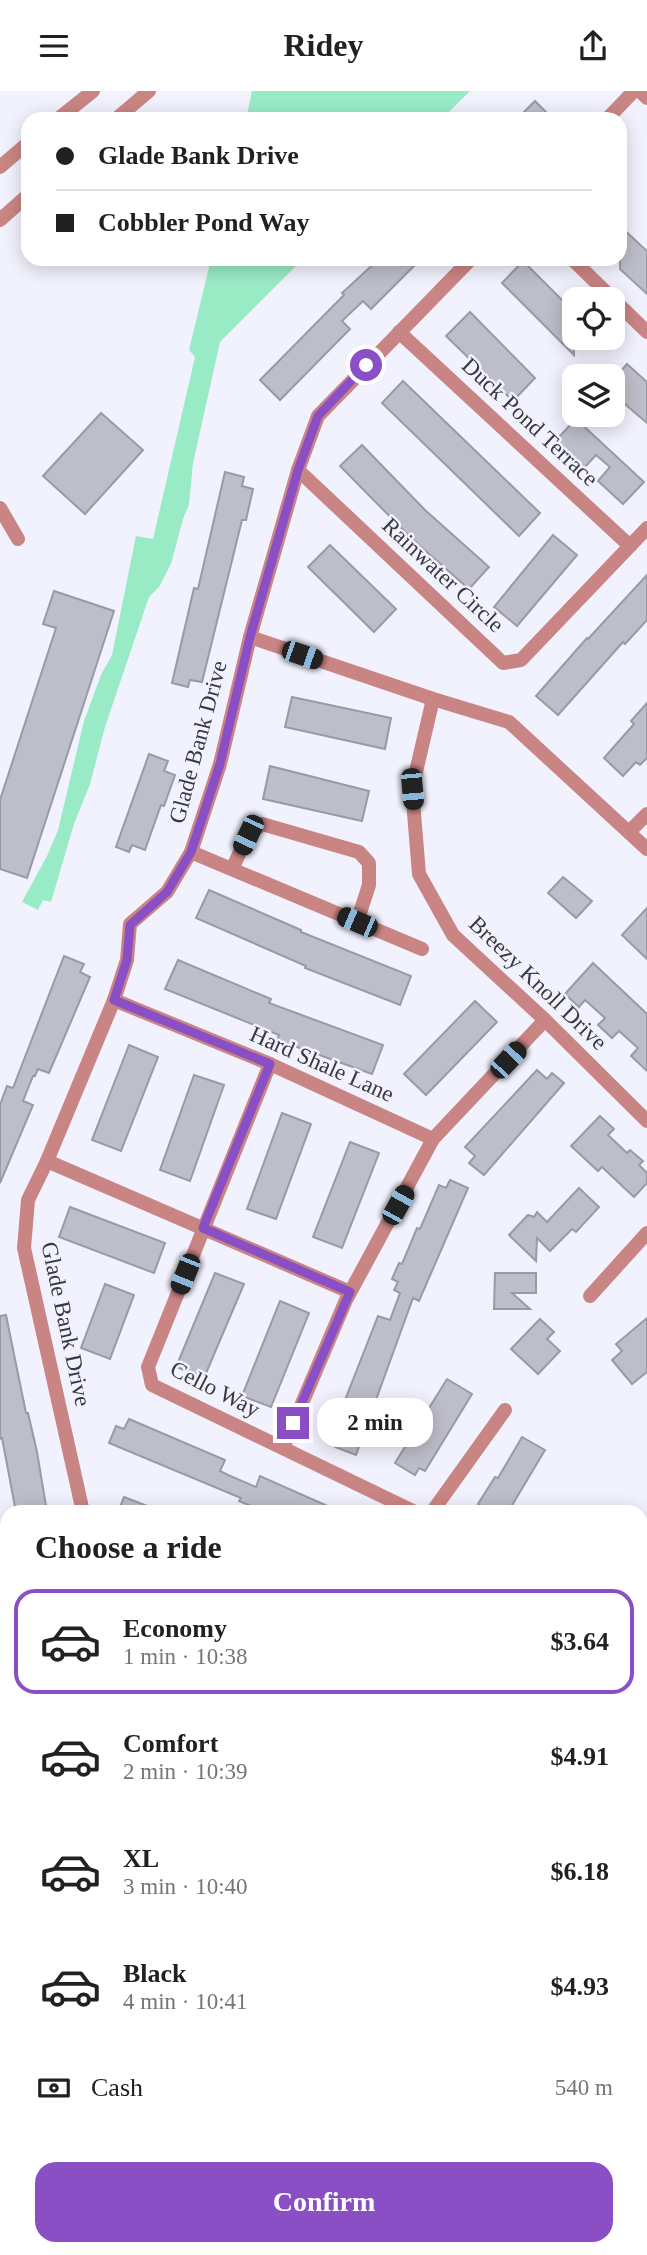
<!DOCTYPE html>
<html lang="en">
<head>
<meta charset="utf-8">
<style>
	:root { --surface:#fff; --page:#f2f2f2; --text:#202124; --muted:#757577; --line:#e0e0e0; --accent:#8a4fc5 }
	body { margin:0; font-family:Georgia,serif; background:var(--page); color:var(--text); height:100vh; display:flex; flex-direction:column; font-size:26px; white-space:nowrap }
	* { box-sizing:border-box; margin:0 }
	p { font-size:23px; color:var(--muted) }
	.icon { flex:none; width:38px; height:38px; fill:none; stroke:currentColor; stroke-width:2; stroke-linecap:round; stroke-linejoin:round }
	.map { position:relative; flex:1; overflow:hidden }
	.side { position:absolute; left:0px; top:1414px; width:648px; height:751px; display:flex; flex-direction:column; background:var(--surface); border-radius:21px 21px 0 0; box-shadow:0 4px 18px #0003 }
	.side>* { flex:none }
	.top-card { position:absolute; left:21px; top:21px; width:606px; height:154px; border-radius:21px; box-shadow:0 4px 18px #0003; display:grid; align-content:center; height:154px; padding:0 35px; background:var(--surface) }
	.tools { position:absolute; left:562px; top:196px; display:grid; gap:14px }
	.tools a { display:grid; place-items:center; width:63px; height:63px; border-radius:14px; background:var(--surface); box-shadow:0 4px 18px #0003; font-size:35px }
	.end { position:absolute; width:32px; height:32px; margin:-16px; border:9px solid #8a4fc5; background:#fff; box-shadow:0 0 0 4px #fff }
	.from { border-radius:50% }
	.bubble { position:absolute; height:49px; border-radius:21px; background:var(--surface); box-shadow:0 4px 18px #0003; font-size:23px; font-weight:600; line-height:49px; text-align:center }
	.car { position:absolute; width:21px; height:42px; margin:-21px -10px; border-radius:9px; box-shadow:0 0 5px 2px #0007; background:linear-gradient(#222 24%,#8ab4d8 0 40%,#222 0 76%,#8ab4d8 0 86%,#222 0) }
	.top-card b { display:flex; align-items:center; gap:24px; height:66px; font-size:26px }
	.top-card b+b { border-top:2px solid var(--line) }
	.top-card i { width:18px; height:18px; background:var(--text) }
	ul { padding:0; list-style:none }
	li { display:flex; align-items:center; gap:21px; height:105px; margin:0 14px 10px; padding:0 21px; border:4px solid transparent; border-radius:21px }
	li div { flex:1 }
	li b { display:block; font-size:26px }
	li em { font-style:normal; font-weight:600 }
	li.on { border-color:var(--accent) }
	li>.icon { width:63px; height:63px; stroke-width:1.5 }
	h2 { padding:0 35px; font-size:32px; line-height:84px }
	.pay { display:flex; align-items:center; gap:18px; height:77px; padding:0 35px; font-size:26px }
	.pay p { margin-inline-start:auto }
	.button { display:flex; gap:14px; margin-top:auto; padding:14px 35px }
	.button a { flex:1; height:80px; border-radius:21px; background:var(--accent); color:#fff; font-size:28px; font-weight:600; line-height:80px; text-align:center }
	header { display:flex; justify-content:space-between; align-items:center; height:91px; padding:0 35px; background:var(--surface); font-size:32px; font-weight:600 }
	.map>svg:first-child { display:block }
	.green { fill:#99ebc6 }
	.lines { fill:none; stroke-linecap:round; stroke-linejoin:round }
	.stream { stroke:#64a2ed; stroke-width:5 }
	.building { fill:#bdbec9; stroke:#999aa5; stroke-width:2 }
	.minor { stroke:#c98583; stroke-width:14 }
	.tertiary { stroke:#c98583; stroke-width:14 }
	.route { stroke:#8a4fc5; stroke-width:9 }
	.labels { text-anchor:middle; dominant-baseline:central; stroke-width:5; stroke-linejoin:round; paint-order:stroke }
	.street-label { font-size:23px; fill:#38393d; stroke:#f2f2fe }
</style>
</head>
<body>
<header><svg class="icon" aria-label="menu" viewBox="0 0 24 24"><path d="M4 6h16M4 12h16M4 18h16"/></svg>Ridey<svg class="icon" aria-label="share" viewBox="0 0 24 24"><path d="M12 15V3M7 8l5-5 5 5M5 13v7h14v-7"/></svg></header>
<div class="map">
<svg width="647" height="2164" viewBox="0 0 647 2164">
	<rect width="100%" height="100%" fill="#f2f2fe"/>
	<g class="green">
		<path d="M 252,0 L 470,0 L 442,28 L 246,28 Z"/>
		<path d="M 211,168 L 303,168 L 220,251 L 193,372 L 189,413 L 183,428 L 171,473 L 159,496 L 149,506 L 105,636 L 90,693 L 74,733 L 51,811 L 43,809 L 38,819 L 22,811 L 47,765 L 58,739 L 84,630 L 101,584 L 112,564 L 136,445 L 153,448 L 195,266 L 189,259 Z"/>
	</g>
	<g class="lines">
		<g class="stream">
			<path d="M 640,1489 L 647,1485"/>
			<path d="M 165,2164 L 165,2158"/>
		</g>
	</g>
	<g class="building">
		<path d="M 535,10 L 553,28 L 517,28 Z"/>
		<path d="M 620,135 L 647,160 L 647,203 L 620,178 Z"/>
		<path d="M 379,168 L 421,168 L 371,218 L 363,210 L 342,230 L 350,238 L 280,309 L 260,289 L 344,204 L 342,202 Z"/>
		<path d="M 523,170 L 574,221 L 574,264 L 502,192 Z"/>
		<path d="M 470,221 L 535,287 L 513,310 L 446,245 Z"/>
		<path d="M 627,273 L 647,291 L 647,332 L 612,302 L 612,290 Z"/>
		<path d="M 403,290 L 540,422 L 519,445 L 382,312 Z"/>
		<path d="M 101,322 L 143,359 L 85,423 L 43,385 Z"/>
		<path d="M 576,328 L 644,391 L 623,413 L 598,390 L 610,376 L 596,364 L 584,377 L 555,350 Z"/>
		<path d="M 362,354 L 425,419 L 489,476 L 469,498 L 412,448 L 340,375 Z"/>
		<path d="M 225,381 L 244,386 L 242,395 L 253,398 L 246,429 L 242,429 L 202,591 L 190,589 L 188,596 L 172,592 L 194,497 L 198,498 Z"/>
		<path d="M 553,444 L 577,464 L 517,535 L 494,516 Z"/>
		<path d="M 330,454 L 396,518 L 374,541 L 308,476 Z"/>
		<path d="M 647,484 L 647,529 L 625,553 L 623,551 L 558,624 L 536,605 L 587,547 L 588,548 Z"/>
		<path d="M 54,500 L 114,520 L 27,787 L 0,778 L 0,709 L 56,537 L 43,533 Z"/>
		<path d="M 292,606 L 391,627 L 385,658 L 285,636 Z"/>
		<path d="M 647,612 L 647,667 L 640,674 L 636,671 L 623,685 L 604,667 L 634,633 L 631,630 Z"/>
		<path d="M 149,663 L 168,670 L 164,680 L 175,684 L 164,715 L 161,714 L 145,759 L 132,754 L 129,761 L 116,756 Z"/>
		<path d="M 270,675 L 369,700 L 362,730 L 263,708 Z"/>
		<path d="M 563,786 L 592,810 L 576,827 L 548,802 Z"/>
		<path d="M 209,799 L 301,839 L 301,841 L 411,885 L 400,914 L 305,877 L 306,875 L 196,827 Z"/>
		<path d="M 647,817 L 647,868 L 622,844 Z"/>
		<path d="M 64,865 L 84,873 L 80,881 L 90,886 L 49,982 L 38,978 L 35,985 L 33,985 L 23,1010 L 33,1014 L 0,1092 L 0,1014 L 7,995 L 13,997 Z"/>
		<path d="M 178,869 L 271,908 L 269,912 L 383,954 L 372,983 L 277,949 L 279,944 L 165,898 Z"/>
		<path d="M 593,872 L 647,923 L 647,980 L 631,965 L 638,957 L 619,940 L 612,947 L 598,934 L 605,927 L 585,909 L 579,916 L 565,903 Z"/>
		<path d="M 475,910 L 497,931 L 426,1004 L 404,983 Z"/>
		<path d="M 129,954 L 158,966 L 121,1060 L 92,1049 Z"/>
		<path d="M 537,979 L 547,988 L 552,982 L 564,992 L 484,1084 L 469,1072 L 475,1065 L 465,1056 Z"/>
		<path d="M 194,984 L 224,994 L 190,1090 L 160,1079 Z"/>
		<path d="M 282,1022 L 311,1033 L 276,1128 L 247,1118 Z"/>
		<path d="M 600,1025 L 614,1038 L 608,1044 L 627,1062 L 630,1059 L 643,1070 L 639,1074 L 647,1082 L 647,1092 L 634,1106 L 602,1076 L 598,1080 L 571,1055 Z"/>
		<path d="M 350,1051 L 379,1062 L 342,1157 L 313,1146 Z"/>
		<path d="M 450,1089 L 468,1097 L 419,1210 L 413,1207 L 356,1364 L 335,1356 L 339,1347 L 329,1343 L 340,1313 L 343,1314 L 378,1225 L 390,1229 L 400,1202 L 394,1199 L 398,1191 L 392,1188 L 399,1172 L 402,1173 L 417,1137 L 420,1138 L 439,1094 L 446,1097 Z"/>
		<path d="M 579,1097 L 599,1116 L 576,1141 L 572,1138 L 550,1160 L 537,1147 L 536,1170 L 509,1144 L 528,1124 L 534,1126 L 537,1121 L 547,1131 Z"/>
		<path d="M 70,1116 L 165,1152 L 154,1182 L 59,1146 Z"/>
		<path d="M 215,1182 L 244,1193 L 204,1287 L 176,1276 Z"/>
		<path d="M 495,1182 L 536,1182 L 536,1202 L 512,1202 L 530,1218 L 494,1218 Z"/>
		<path d="M 105,1193 L 134,1204 L 110,1268 L 81,1257 Z"/>
		<path d="M 280,1210 L 309,1222 L 271,1316 L 242,1305 Z"/>
		<path d="M 6,1224 L 26,1322 L 28,1322 L 37,1361 L 47,1421 L 16,1421 L 2,1347 L 0,1348 L 0,1225 Z"/>
		<path d="M 647,1227 L 647,1281 L 632,1293 L 612,1269 L 622,1260 L 616,1253 Z"/>
		<path d="M 540,1228 L 554,1241 L 547,1248 L 560,1260 L 538,1283 L 511,1258 Z"/>
		<path d="M 447,1288 L 472,1303 L 425,1380 L 419,1377 L 415,1384 L 395,1372 Z"/>
		<path d="M 129,1328 L 225,1369 L 220,1380 L 228,1384 L 256,1396 L 260,1385 L 341,1421 L 265,1421 L 239,1410 L 241,1407 L 109,1352 L 116,1335 L 124,1338 Z"/>
		<path d="M 522,1346 L 545,1359 L 508,1421 L 491,1421 L 478,1413 L 495,1386 L 498,1387 Z"/>
		<path d="M 124,1406 L 160,1420 L 160,1421 L 118,1421 Z"/>
	</g>
	<g class="lines">
		<g class="minor">
			<path d="M 607,28 L 634,0"/>
			<path d="M 572,168 L 647,241"/>
			<path d="M 399,241 L 630,455"/>
			<path d="M 298,379 L 503,572 L 521,569 L 647,437"/>
			<path d="M 0,417 L 18,448"/>
			<path d="M 250,546 L 433,608 L 509,631 L 647,758"/>
			<path d="M 433,608 L 412,698 L 419,783 L 453,844 L 545,929 L 647,1030"/>
			<path d="M 629,741 L 647,723"/>
			<path d="M 191,761 L 422,858"/>
			<path d="M 232,778 L 248,744 L 262,733 L 359,761 L 369,772 L 369,794 L 357,831"/>
			<path d="M 114,909 L 270,973 L 433,1048"/>
			<path d="M 270,973 L 148,1276 L 152,1294 L 415,1421"/>
			<path d="M 47,1070 L 350,1201"/>
			<path d="M 590,1205 L 647,1142"/>
			<path d="M 283,1357 L 346,1209 L 433,1048 L 545,929"/>
			<path d="M 83,1421 L 24,1157 L 28,1109 L 47,1070 L 114,909 L 127,869 L 130,833 L 167,801 L 191,761 L 220,673 L 250,546 L 298,379 L 318,325 L 471,168"/>
			<path d="M 432,1421 L 505,1319"/>
			<path d="M 640,2082 L 647,2077"/>
			<path d="M 539,2164 L 547,2158"/>
		</g>
		<g class="tertiary">
			<path d="M 640,0 L 647,7"/>
			<path d="M 58,28 L 93,0"/>
			<path d="M 116,28 L 149,0"/>
			<path d="M 0,76 L 28,52"/>
			<path d="M 0,129 L 28,104"/>
		</g>
	</g>
	<g class="lines">
		<path class="route" d="M 293,1332 L 350,1201 L 203,1137 L 270,973 L 114,909 L 127,869 L 130,834 L 167,801 L 191,761 L 220,673 L 250,546 L 298,379 L 318,325 L 366,274"/>
	</g>
	<g class="labels">
		<g class="street-label">
			<text transform="translate(530 331) rotate(43)">Duck Pond Terrace</text>
			<text transform="translate(443 484) rotate(43)">Rainwater Circle</text>
			<text transform="translate(198 651) rotate(-75)">Glade Bank Drive</text>
			<text transform="translate(538 892) rotate(44)">Breezy Knoll Drive</text>
			<text transform="translate(322 973) rotate(24)">Hard Shale Lane</text>
			<text transform="translate(66 1233) rotate(78)">Glade Bank Drive</text>
			<text transform="translate(215 1298) rotate(27)">Cello Way</text>
		</g>
	</g>
</svg>
<div class="tools">
<a><svg class="icon" aria-label="locate" viewBox="0 0 24 24"><circle cx="12" cy="12" r="6"/><path d="M12 2v4M12 18v4M2 12h4M18 12h4"/></svg></a>
<a><svg class="icon" aria-label="layers" viewBox="0 0 24 24"><path d="M12 4l9 5-9 5-9-5zM3 14l9 5 9-5"/></svg></a>
</div>
<i class="end from" style="left:366px;top:274px"></i>
<i class="end" style="left:293px;top:1332px"></i>
<div class="bubble" style="left:317px;top:1307px;width:116px">2 min</div>
<i class="car" style="left:302px;top:564px;rotate:109deg"></i>
<i class="car" style="left:412px;top:698px;rotate:175deg"></i>
<i class="car" style="left:248px;top:744px;rotate:205deg"></i>
<i class="car" style="left:357px;top:831px;rotate:293deg"></i>
<i class="car" style="left:508px;top:969px;rotate:43deg"></i>
<i class="car" style="left:398px;top:1114px;rotate:29deg"></i>
<i class="car" style="left:185px;top:1183px;rotate:202deg"></i>
<div class="top-card">
<b><i class="from"></i>Glade Bank Drive</b>
<b><i></i>Cobbler Pond Way</b>
</div>
<section class="side">
<h2>Choose a ride</h2>
<ul>
<li class="on"><svg class="icon" aria-label="car" viewBox="0 0 24 24"><path d="M5 17H2v-5l4-1 3-4h7l3 4 3 1v5h-3M9 17h6M6 11h13"/><circle cx="7" cy="17" r="2"/><circle cx="17" cy="17" r="2"/></svg><div><b>Economy</b><p>1 min · 10:38</p></div><em>$3.64</em></li>
<li><svg class="icon" aria-label="car" viewBox="0 0 24 24"><path d="M5 17H2v-5l4-1 3-4h7l3 4 3 1v5h-3M9 17h6M6 11h13"/><circle cx="7" cy="17" r="2"/><circle cx="17" cy="17" r="2"/></svg><div><b>Comfort</b><p>2 min · 10:39</p></div><em>$4.91</em></li>
<li><svg class="icon" aria-label="car" viewBox="0 0 24 24"><path d="M5 17H2v-5l4-1 3-4h7l3 4 3 1v5h-3M9 17h6M6 11h13"/><circle cx="7" cy="17" r="2"/><circle cx="17" cy="17" r="2"/></svg><div><b>XL</b><p>3 min · 10:40</p></div><em>$6.18</em></li>
<li><svg class="icon" aria-label="car" viewBox="0 0 24 24"><path d="M5 17H2v-5l4-1 3-4h7l3 4 3 1v5h-3M9 17h6M6 11h13"/><circle cx="7" cy="17" r="2"/><circle cx="17" cy="17" r="2"/></svg><div><b>Black</b><p>4 min · 10:41</p></div><em>$4.93</em></li>
</ul>
<div class="pay"><svg class="icon" aria-label="cash" viewBox="0 0 24 24"><path d="M3 7h18v10H3z"/><circle cx="12" cy="12" r="2"/></svg>Cash<p>540 m</p></div>
<div class="button"><a>Confirm</a></div>
</section>
</div>
</body>
</html>
